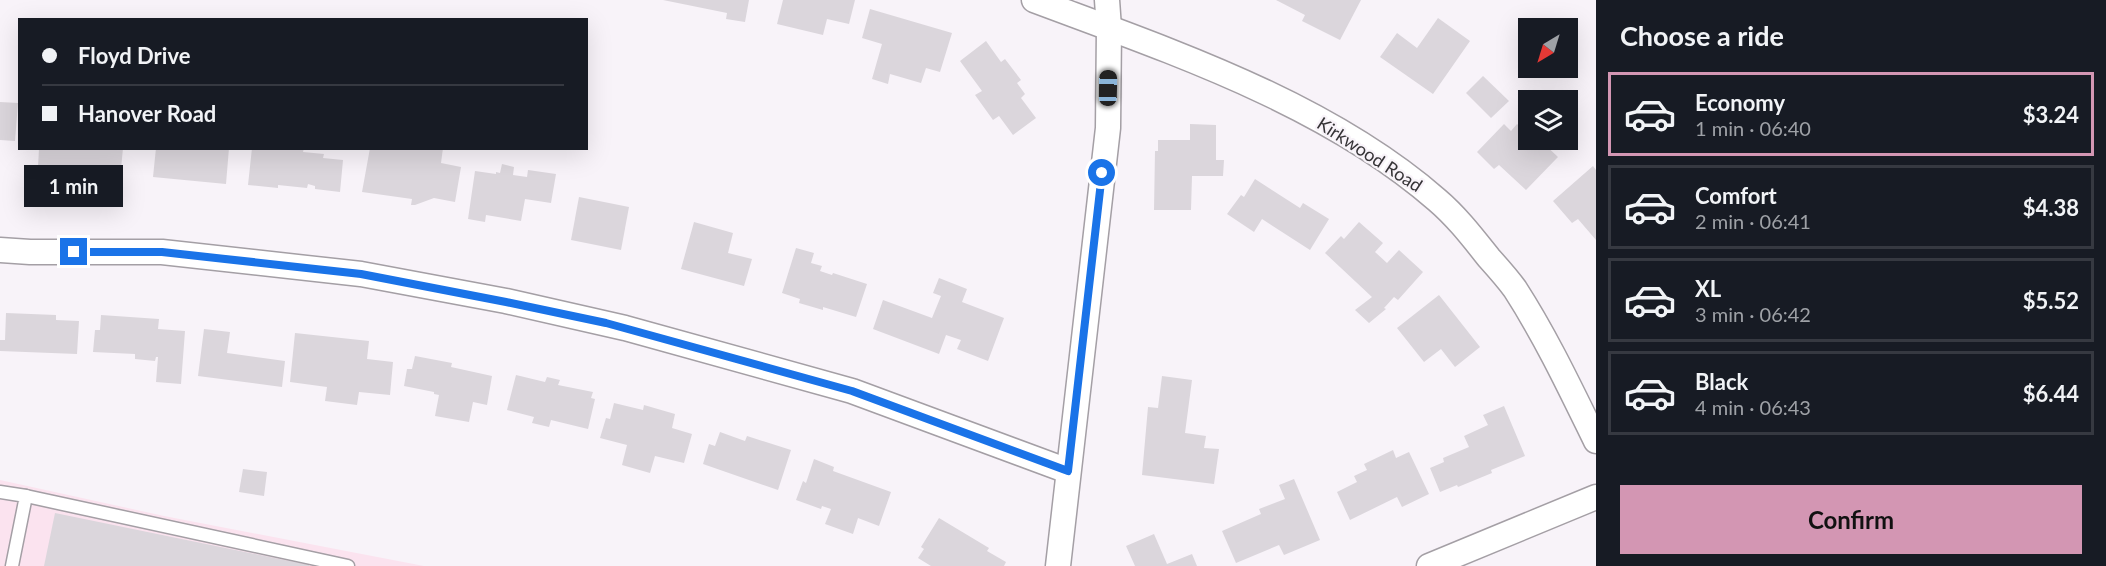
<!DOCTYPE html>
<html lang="en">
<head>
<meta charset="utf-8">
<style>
	:root { --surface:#171b24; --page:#20242c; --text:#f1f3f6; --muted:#9ea1a6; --line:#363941; --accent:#d396b3 }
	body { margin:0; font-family:Lato,sans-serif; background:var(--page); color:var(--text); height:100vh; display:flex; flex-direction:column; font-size:22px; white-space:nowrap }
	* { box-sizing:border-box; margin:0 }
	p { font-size:20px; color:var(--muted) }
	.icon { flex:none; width:33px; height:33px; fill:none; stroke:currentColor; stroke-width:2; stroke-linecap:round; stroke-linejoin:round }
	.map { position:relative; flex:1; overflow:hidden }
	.drawer { display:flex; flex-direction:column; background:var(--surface); width:510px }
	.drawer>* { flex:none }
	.banner { position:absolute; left:18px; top:18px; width:570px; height:132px; border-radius:0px; box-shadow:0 6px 24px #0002; display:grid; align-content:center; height:132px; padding:0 24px; background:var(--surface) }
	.needle { width:39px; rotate:218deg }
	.buttons { position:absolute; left:1518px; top:18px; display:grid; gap:12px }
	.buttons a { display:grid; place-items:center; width:60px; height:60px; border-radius:0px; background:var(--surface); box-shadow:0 6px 24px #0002; font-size:30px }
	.end { position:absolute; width:27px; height:27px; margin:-14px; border:8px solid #1a73e8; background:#fff; box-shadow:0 0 0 3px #fff }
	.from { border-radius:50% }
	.bubble { position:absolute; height:42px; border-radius:0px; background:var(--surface); box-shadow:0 6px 24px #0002; font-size:20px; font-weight:700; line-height:42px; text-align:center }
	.car { position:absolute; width:18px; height:36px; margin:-18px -9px; border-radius:8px; box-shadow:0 0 4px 2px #0007; background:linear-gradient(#222 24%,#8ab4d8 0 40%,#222 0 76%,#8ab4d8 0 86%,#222 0) }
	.banner b { display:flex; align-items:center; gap:21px; height:57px; font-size:22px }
	.banner b+b { border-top:2px solid var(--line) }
	.banner i { width:15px; height:15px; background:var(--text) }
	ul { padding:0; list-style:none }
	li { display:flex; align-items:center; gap:18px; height:84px; margin:0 12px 9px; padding:0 12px; border:3px solid var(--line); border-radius:0px }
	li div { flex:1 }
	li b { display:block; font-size:22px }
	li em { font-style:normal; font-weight:700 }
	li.selected { border-color:var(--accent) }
	li>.icon { width:54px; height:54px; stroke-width:1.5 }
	h2 { padding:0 24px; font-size:27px; line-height:72px }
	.primary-button { display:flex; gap:12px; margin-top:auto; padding:12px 24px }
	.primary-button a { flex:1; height:69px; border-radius:0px; background:var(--accent); color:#111; font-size:24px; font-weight:700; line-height:69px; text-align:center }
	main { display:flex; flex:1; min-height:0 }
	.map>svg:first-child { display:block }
	.commercial { fill:#fbe3ef }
	.building { fill:#dbd6dc }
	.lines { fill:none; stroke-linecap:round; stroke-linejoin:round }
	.lane-casing { stroke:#a49fa5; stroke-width:15 }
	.street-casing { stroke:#a49fa5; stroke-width:27 }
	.lane { stroke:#fff; stroke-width:12 }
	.street { stroke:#fff; stroke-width:24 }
	.route { stroke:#1a73e8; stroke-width:8 }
	.labels { text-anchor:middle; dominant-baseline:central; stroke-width:4.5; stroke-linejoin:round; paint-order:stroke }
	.street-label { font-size:18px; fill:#353336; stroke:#f8f3f9 }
</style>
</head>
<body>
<main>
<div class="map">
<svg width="1596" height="566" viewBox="0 0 1596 566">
	<rect width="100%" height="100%" fill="#f8f3f9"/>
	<path class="commercial" d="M 0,480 L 164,516 L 424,566 L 0,566 Z"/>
	<g class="building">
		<path d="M 663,0 L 749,0 L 745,22 L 726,19 L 727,13 Z"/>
		<path d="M 783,0 L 855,0 L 849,24 L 827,19 L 823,35 L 777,24 Z"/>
		<path d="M 1276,0 L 1361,0 L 1340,40 L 1302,21 L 1305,15 Z"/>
		<path d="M 870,9 L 952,33 L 940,72 L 926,68 L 921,83 L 890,74 L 888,84 L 872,79 L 882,44 L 862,38 Z"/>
		<path d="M 1438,18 L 1470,41 L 1433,94 L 1380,57 L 1397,33 L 1417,48 Z"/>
		<path d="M 986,41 L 1001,62 L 1005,59 L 1021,80 L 1017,83 L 1025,94 L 1021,98 L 1036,118 L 1013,135 L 999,116 L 993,120 L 975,95 L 982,91 L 960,61 Z"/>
		<path d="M 1483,76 L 1509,101 L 1491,118 L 1466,93 Z"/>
		<path d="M 0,102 L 18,103 L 15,141 L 0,140 Z"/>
		<path d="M 1190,124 L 1216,125 L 1216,160 L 1224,160 L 1223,176 L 1192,176 L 1191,210 L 1154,210 L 1155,151 L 1158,151 L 1158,140 L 1190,140 Z"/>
		<path d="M 1504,124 L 1511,131 L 1517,124 L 1527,133 L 1528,131 L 1528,140 L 1540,140 L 1558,157 L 1526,190 L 1499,165 L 1494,169 L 1477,152 Z"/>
		<path d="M 39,148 L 123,148 L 121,169 L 100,168 L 100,171 L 38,167 Z"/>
		<path d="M 156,148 L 229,148 L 226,184 L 153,177 Z"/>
		<path d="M 252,148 L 304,148 L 303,152 L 324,154 L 323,158 L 343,160 L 340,192 L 315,189 L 315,186 L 308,184 L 307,188 L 278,185 L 278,188 L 248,185 Z"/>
		<path d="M 370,148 L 443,148 L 441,163 L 461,167 L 455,202 L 434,198 L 415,205 L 411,205 L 412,199 L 362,192 Z"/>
		<path d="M 502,164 L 514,167 L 513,175 L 527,177 L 528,170 L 556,174 L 551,203 L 525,199 L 521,221 L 486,215 L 485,222 L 468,219 L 475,171 L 496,174 L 496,172 L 500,173 Z"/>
		<path d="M 1593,166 L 1596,170 L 1596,240 L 1578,219 L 1572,223 L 1553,201 Z"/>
		<path d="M 1255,179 L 1300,208 L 1303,203 L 1329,219 L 1310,250 L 1262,219 L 1254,232 L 1227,214 L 1241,195 L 1244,197 Z"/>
		<path d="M 579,197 L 629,207 L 621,250 L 571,240 Z"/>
		<path d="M 694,222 L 733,233 L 728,253 L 752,259 L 744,286 L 681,269 Z"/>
		<path d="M 1359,222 L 1383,243 L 1375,252 L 1387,263 L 1399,250 L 1423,272 L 1398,300 L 1394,297 L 1384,308 L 1386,309 L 1369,323 L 1355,310 L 1372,297 L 1325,253 L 1341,236 L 1344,239 Z"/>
		<path d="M 796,248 L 814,253 L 811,263 L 822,266 L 820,271 L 832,275 L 833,273 L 867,284 L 856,317 L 823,307 L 823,310 L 799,303 L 800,299 L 782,293 Z"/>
		<path d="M 939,278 L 967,289 L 962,302 L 1004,318 L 988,361 L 957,349 L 961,340 L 946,335 L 939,354 L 873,329 L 883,300 L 932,318 L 941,296 L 933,293 Z"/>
		<path d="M 1439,295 L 1480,347 L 1455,367 L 1441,349 L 1424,362 L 1397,328 Z"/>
		<path d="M 6,313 L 56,315 L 56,320 L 79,321 L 77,354 L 0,351 L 0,340 L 5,340 Z"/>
		<path d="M 101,315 L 159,319 L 158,329 L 185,331 L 181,384 L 156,382 L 158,357 L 156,357 L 155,361 L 135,359 L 135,354 L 93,352 L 95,330 L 100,330 Z"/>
		<path d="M 204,329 L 230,332 L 227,353 L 285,361 L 282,387 L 198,376 Z"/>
		<path d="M 295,333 L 369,341 L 367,359 L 393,362 L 390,395 L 359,392 L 357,405 L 325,401 L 327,387 L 290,382 Z"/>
		<path d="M 415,356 L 452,363 L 451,367 L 492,376 L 487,405 L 473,402 L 469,422 L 435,416 L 439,395 L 434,394 L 434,392 L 404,386 L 407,369 L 412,369 Z"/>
		<path d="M 516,375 L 545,382 L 547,377 L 560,380 L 558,385 L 593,392 L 591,398 L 595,399 L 588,429 L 551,420 L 549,427 L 532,423 L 534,417 L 507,410 Z"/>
		<path d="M 1162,376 L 1192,380 L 1185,433 L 1206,436 L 1204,448 L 1219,449 L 1214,484 L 1142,475 L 1148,407 L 1158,408 Z"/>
		<path d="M 614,403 L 643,410 L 644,405 L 675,414 L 672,428 L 692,434 L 684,463 L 655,456 L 650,473 L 622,465 L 627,445 L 600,438 L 606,418 L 610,419 Z"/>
		<path d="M 1504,406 L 1525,456 L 1491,470 L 1492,473 L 1458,487 L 1457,485 L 1440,492 L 1430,468 L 1444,462 L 1443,458 L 1469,447 L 1464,436 L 1488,425 L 1483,415 Z"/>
		<path d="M 720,432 L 745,441 L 747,436 L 791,450 L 778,490 L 703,464 L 709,444 L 715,446 Z"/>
		<path d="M 1393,450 L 1396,458 L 1409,452 L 1429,494 L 1402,507 L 1397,497 L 1350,520 L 1337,492 L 1357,482 L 1354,476 L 1367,470 L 1364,464 Z"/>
		<path d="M 814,459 L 834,467 L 833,471 L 891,492 L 879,526 L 858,518 L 853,534 L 825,524 L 831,509 L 822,506 L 821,509 L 796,500 L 803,481 L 806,483 Z"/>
		<path d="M 243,469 L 267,472 L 264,496 L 239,492 Z"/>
		<path d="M 1294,479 L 1320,540 L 1284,555 L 1279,545 L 1236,563 L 1222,531 L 1261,514 L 1259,509 L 1285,499 L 1279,485 Z"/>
		<path d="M 55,513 L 309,565 L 309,566 L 44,566 Z"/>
		<path d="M 939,518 L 989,548 L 987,551 L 1006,562 L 1004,566 L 931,566 L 918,558 L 924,549 L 921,547 Z"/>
		<path d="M 1154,534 L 1167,564 L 1192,554 L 1197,566 L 1135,566 L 1126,546 Z"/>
	</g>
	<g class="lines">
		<defs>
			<g id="lane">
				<path d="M 0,492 L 26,496 L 12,566"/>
				<path d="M 26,496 L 348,566"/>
			</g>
			<g id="street">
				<path d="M 1034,0 C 1170,51 1326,103 1437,200 C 1457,217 1473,238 1489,258 C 1498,268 1507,278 1515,289 C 1546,337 1571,390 1596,441"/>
				<path d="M 0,250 L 30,252 L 162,252 L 361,274 L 506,301 L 625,328 L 852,391 L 1068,471"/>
				<path d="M 1058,566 L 1108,128 L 1109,28 L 1107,0"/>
				<path d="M 1429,566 L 1596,497"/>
			</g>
		</defs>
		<use href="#lane" class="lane-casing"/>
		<use href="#street" class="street-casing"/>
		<use href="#lane" class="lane"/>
		<use href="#street" class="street"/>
	</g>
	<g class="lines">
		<path class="route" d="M 74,252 L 162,252 L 361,274 L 506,302 L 606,323 L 852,391 L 1068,471 L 1102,173"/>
	</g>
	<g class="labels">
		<g class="street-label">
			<text transform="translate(1370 154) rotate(33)">Kirkwood Road</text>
		</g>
	</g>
</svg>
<div class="buttons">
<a><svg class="needle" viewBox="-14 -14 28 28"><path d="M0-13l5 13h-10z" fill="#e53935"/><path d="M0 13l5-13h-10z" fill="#9ea1a6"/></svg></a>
<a><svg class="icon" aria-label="layers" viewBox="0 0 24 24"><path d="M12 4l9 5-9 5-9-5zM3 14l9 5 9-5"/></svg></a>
</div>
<i class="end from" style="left:1102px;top:173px"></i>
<i class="end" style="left:74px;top:252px"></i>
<div class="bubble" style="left:24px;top:165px;width:99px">1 min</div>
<i class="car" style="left:1108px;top:88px;rotate:1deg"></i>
<div class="banner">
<b><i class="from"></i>Floyd Drive</b>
<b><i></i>Hanover Road</b>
</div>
</div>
<section class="drawer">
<h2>Choose a ride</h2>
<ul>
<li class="selected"><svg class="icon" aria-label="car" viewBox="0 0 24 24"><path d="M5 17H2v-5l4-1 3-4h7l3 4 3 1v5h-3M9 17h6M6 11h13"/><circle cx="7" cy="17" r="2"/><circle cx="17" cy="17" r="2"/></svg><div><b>Economy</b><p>1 min · 06:40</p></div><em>$3.24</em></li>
<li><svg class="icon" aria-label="car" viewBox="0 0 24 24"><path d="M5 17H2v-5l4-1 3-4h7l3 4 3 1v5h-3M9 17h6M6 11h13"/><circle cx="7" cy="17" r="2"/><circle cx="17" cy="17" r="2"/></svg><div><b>Comfort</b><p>2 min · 06:41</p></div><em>$4.38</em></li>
<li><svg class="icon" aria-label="car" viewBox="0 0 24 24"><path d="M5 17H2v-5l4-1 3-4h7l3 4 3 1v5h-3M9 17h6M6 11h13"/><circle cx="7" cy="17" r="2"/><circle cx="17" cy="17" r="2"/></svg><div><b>XL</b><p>3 min · 06:42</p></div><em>$5.52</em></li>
<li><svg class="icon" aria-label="car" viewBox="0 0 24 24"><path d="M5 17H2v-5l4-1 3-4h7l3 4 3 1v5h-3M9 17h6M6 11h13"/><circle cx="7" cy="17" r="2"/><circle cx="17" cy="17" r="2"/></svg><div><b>Black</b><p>4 min · 06:43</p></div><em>$6.44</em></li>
</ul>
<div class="primary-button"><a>Confirm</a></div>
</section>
</main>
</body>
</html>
